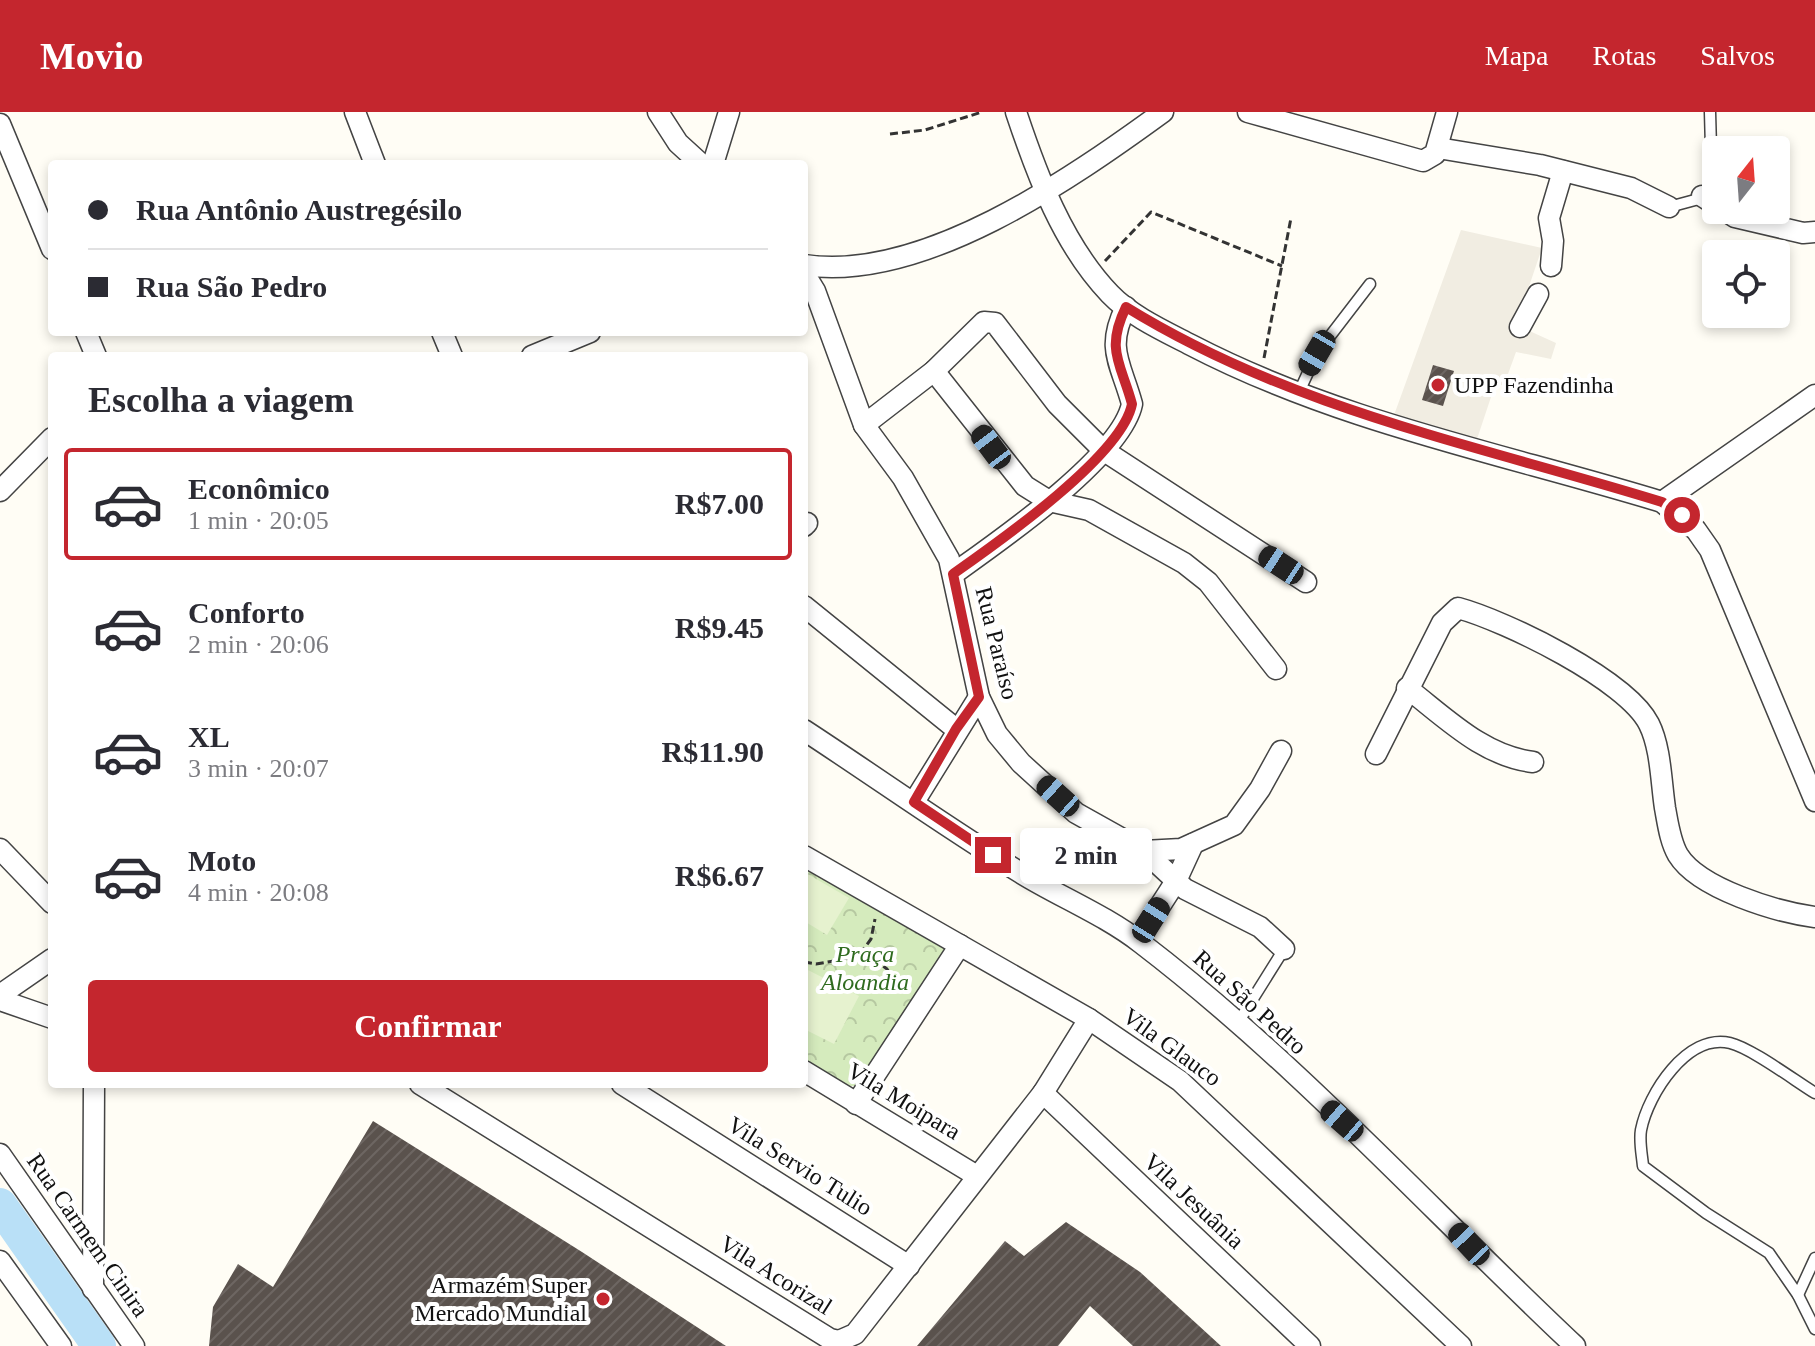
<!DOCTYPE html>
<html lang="pt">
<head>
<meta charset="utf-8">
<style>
	:root { --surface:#fff; --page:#f7f7f7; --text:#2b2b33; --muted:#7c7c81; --line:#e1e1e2; --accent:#c4262e }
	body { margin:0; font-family:Georgia,serif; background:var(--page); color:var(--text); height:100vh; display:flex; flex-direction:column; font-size:30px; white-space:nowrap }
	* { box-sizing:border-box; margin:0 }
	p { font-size:26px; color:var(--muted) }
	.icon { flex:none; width:44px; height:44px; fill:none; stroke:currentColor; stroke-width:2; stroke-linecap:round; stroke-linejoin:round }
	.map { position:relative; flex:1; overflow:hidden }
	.side { position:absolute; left:48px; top:240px; width:760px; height:736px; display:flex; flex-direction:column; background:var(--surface); border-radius:8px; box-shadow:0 4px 12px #0003 }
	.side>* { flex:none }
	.top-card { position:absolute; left:48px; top:48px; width:760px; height:176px; border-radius:8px; box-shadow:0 4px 12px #0003; display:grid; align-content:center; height:176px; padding:0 40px; background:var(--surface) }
	.needle { width:52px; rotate:17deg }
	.fabs { position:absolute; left:1702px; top:24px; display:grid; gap:16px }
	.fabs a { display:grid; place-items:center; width:88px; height:88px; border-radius:8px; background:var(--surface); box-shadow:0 4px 12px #0003; font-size:40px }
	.end { position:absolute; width:36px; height:36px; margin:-18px; border:10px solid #c4262e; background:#fff; box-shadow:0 0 0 4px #fff }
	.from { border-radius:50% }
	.bubble { position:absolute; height:56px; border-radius:8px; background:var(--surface); box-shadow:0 4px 12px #0003; font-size:26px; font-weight:700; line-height:56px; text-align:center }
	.car { position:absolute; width:24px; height:48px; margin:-24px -12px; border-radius:10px; box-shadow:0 0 6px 2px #0007; background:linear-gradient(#222 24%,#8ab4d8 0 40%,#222 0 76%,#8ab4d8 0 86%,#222 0) }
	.top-card b { display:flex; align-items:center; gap:28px; height:76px; font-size:30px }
	.top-card b+b { border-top:2px solid var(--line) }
	.top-card i { width:20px; height:20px; background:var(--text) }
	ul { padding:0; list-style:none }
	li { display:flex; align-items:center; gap:24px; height:112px; margin:0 16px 12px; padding:0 24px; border:4px solid transparent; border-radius:8px }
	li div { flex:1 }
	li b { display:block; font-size:30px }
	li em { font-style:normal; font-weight:700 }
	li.current { border-color:var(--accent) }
	li>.icon { width:72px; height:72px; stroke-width:1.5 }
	h2 { padding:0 40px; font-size:36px; line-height:96px }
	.cta { display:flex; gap:16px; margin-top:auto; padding:16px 40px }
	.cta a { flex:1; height:92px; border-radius:8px; background:var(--accent); color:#fff; font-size:32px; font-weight:700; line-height:92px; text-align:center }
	header { display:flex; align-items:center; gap:48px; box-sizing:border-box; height:112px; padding:0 40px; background:var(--accent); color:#fff }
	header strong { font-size:38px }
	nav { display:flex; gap:44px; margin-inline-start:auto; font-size:28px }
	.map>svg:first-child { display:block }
	.park { fill:url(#park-crowns) }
	.pitch { fill:#e6f2cf }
	.plaza { fill:#f1ede2 }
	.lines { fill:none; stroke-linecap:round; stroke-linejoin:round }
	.river { stroke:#b9e0f7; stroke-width:34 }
	.building { fill:url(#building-hatch) }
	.lane-casing { stroke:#444; stroke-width:13 }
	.street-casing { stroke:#444; stroke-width:23 }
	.path { stroke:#333; stroke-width:3; stroke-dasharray:8 4; stroke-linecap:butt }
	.lane { stroke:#fff; stroke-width:10 }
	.street { stroke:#fff; stroke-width:20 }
	.route { stroke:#c4262e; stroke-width:10 }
	.poi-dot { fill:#c4262e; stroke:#fff; stroke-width:3 }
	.labels { text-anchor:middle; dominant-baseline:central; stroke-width:8; stroke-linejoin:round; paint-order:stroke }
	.poi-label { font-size:24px; fill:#111; stroke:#fff; text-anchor:start }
	.street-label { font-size:24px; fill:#111; stroke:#fff }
	.park-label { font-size:24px; font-style:italic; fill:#2f6b1f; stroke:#fff }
</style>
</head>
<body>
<header>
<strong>Movio</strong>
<nav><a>Mapa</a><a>Rotas</a><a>Salvos</a></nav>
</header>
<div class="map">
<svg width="1815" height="1234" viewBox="0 0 1815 1234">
	<defs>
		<pattern id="park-crowns" width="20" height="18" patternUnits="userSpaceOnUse" patternTransform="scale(2)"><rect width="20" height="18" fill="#d5ebbd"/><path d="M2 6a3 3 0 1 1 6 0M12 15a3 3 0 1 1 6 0" fill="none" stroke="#b6c8a1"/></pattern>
		<pattern id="building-hatch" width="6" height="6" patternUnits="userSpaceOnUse" patternTransform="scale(2)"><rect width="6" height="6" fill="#5a524d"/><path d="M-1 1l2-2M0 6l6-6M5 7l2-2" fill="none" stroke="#6d6662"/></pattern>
	</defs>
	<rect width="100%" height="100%" fill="#fffdf5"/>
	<path class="park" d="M 804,753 L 943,833 L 944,838 L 859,974 L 846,974 L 804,948 Z"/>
	<g class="pitch">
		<path d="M 804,760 L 849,786 L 827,823 L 804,809 Z"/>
		<path d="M 804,856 L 859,884 L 834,932 L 804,917 Z"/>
	</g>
	<path class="plaza" d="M 1461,118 L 1542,136 L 1516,213 L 1556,231 L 1551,247 L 1516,240 L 1504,273 L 1495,273 L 1475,333 L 1393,306 Z"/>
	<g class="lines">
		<path class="river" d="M 0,1093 L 99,1234"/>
	</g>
	<g class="building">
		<path d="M 1433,253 L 1454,259 L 1443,294 L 1422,288 Z"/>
		<path d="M 373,1009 L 582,1140 L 726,1234 L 209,1234 L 213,1195 L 238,1152 L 273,1175 Z"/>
		<path d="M 1066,1110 L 1140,1160 L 1221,1234 L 1133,1234 L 1090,1194 L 1058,1234 L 917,1234 L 1005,1129 L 1024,1144 Z"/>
	</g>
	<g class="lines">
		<defs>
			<g id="lane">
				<path d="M 1669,95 L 1695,88 L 1712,73 L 1710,0"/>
				<path d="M 1299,280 L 1317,241 L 1370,172"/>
				<path d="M 1239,909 L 1284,837"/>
				<path d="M 1815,981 C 1794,968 1751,936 1730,931 C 1687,921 1648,982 1641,1018 C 1639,1029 1642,1043 1643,1054 L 1706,1101 L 1769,1141 L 1798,1183 L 1815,1217"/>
				<path d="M 1798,1183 L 1815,1146"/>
			</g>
			<g id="street">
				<path d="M 355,0 L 375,52"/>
				<path d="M 658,0 L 678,31 L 701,52"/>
				<path d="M 1016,0 C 1037,63 1063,133 1110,182 C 1131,204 1164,219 1191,233 C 1339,310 1505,342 1662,390 L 1696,418 L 1710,438 L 1815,689"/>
				<path d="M 1248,0 L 1423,49 L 1435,42 L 1447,0"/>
				<path d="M 0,12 L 52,137"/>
				<path d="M 1438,36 L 1540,53 L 1631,76 L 1669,95"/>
				<path d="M 713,52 L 729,0"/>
				<path d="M 1702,84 L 1716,93"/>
				<path d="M 1724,98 L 1735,105 L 1803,121 L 1815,120"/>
				<path d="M 804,153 C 922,171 1071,67 1163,0"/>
				<path d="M 1551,154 L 1553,129 L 1549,106 L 1563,59"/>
				<path d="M 804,161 L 815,179 L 864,313 L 903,366 L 949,447 L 979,585 L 997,622 L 1021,651 L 1076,701 L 1144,739 L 1181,737 L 1234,713 L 1260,677 L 1281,639"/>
				<path d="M 1520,215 L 1538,182"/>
				<path d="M 86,220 L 96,244"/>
				<path d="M 442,220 L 452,244"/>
				<path d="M 532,244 L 590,220"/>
				<path d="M 934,259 L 1025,374 L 1049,389 L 1089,398 L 1184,451 L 1208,470 L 1276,557"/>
				<path d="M 864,313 L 934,259 L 984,210 L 995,211 L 1057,292 L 1103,338 L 1306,470"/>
				<path d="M 0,379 L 52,326"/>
				<path d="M 1662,390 L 1815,283"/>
				<path d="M 804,414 L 807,411"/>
				<path d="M 953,462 C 998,430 1121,345 1132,292 C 1121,251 1105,237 1126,195"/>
				<path d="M 804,494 L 956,617"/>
				<path d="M 1407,576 C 1446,606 1483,644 1533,650"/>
				<path d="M 804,618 C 876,665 947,716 1021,761 C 1060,785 1105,803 1141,831 C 1298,951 1431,1099 1575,1234"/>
				<path d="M 1376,642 L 1442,511 L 1458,496 C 1506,509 1627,568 1649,612 C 1661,636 1661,670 1665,696 C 1668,712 1670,729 1678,743 C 1699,777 1777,800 1815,805"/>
				<path d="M 914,690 L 979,585"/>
				<path d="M 0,737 L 52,791"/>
				<path d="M 1144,739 L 1185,777 L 1260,815 L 1284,837"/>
				<path d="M 804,744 L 1089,907 L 1180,969 L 1461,1234"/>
				<path d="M 1138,828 L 1176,769 L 1193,732"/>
				<path d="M 0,883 L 52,847"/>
				<path d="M 0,888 L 52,906"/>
				<path d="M 804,959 L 977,1064"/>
				<path d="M 420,972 L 830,1227 L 839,1229 L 855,1222 L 1043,981 L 1089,907"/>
				<path d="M 622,972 L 909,1154"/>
				<path d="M 1043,981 L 1310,1234"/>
				<path d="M 856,992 L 960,833"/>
				<path d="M 0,1042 L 134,1234"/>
				<path d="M 0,1149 L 61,1234"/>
				<path d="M 93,1177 L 94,972"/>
			</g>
		</defs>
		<use href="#lane" class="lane-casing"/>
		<use href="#street" class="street-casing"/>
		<g class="path">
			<path d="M 890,22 L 925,18 L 982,0"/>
			<path d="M 1105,149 L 1151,100 L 1282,154"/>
			<path d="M 1264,246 L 1291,106"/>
			<path d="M 860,842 L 871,827 L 875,807"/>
			<path d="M 804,850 L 816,852 L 868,843 L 887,857 L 903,883"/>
		</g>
		<use href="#lane" class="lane"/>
		<use href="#street" class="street"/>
	</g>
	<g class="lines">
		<path class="route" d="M 993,743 L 914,690 L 956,617 L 979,585 L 953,462 C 997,431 1122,344 1132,292 C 1121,251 1105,238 1126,195 C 1293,298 1478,333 1662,390 L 1682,403"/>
	</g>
	<g class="poi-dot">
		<circle cx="1438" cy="273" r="8"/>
		<circle cx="603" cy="1187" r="8"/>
	</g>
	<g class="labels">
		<g class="poi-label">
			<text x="1454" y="273">UPP Fazendinha</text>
			<text x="587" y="1173" text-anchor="end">Armazém Super<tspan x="587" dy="28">Mercado Mundial</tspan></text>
		</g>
		<g class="street-label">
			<text transform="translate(997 531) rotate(76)">Rua Paraíso</text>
			<text transform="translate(1250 890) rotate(42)">Rua São Pedro</text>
			<text transform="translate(1172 935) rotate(36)">Vila Glauco</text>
			<text transform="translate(904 989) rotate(31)">Vila Moipara</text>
			<text transform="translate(800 1054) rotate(32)">Vila Servio Tulio</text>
			<text transform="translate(1194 1089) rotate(43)">Vila Jesuânia</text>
			<text transform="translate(88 1123) rotate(55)">Rua Carmem Cinira</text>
			<text transform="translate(776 1163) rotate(32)">Vila Acorizal</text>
		</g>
		<g class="park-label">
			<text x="865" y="842">Praça<tspan x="865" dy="28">Aloandia</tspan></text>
		</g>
	</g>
</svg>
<div class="fabs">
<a><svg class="needle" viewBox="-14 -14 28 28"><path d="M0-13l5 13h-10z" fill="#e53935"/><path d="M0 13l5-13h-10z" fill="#7c7c81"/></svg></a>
<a><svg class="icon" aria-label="locate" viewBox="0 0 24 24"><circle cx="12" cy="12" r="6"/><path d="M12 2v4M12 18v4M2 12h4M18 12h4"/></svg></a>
</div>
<i class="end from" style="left:1682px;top:403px"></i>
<i class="end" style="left:993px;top:743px"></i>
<div class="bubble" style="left:1020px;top:716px;width:132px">2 min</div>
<i class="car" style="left:1317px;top:241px;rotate:210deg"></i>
<i class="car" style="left:991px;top:335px;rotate:323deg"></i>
<i class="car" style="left:1281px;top:453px;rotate:303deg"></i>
<i class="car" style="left:1058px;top:684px;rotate:312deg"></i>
<i class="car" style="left:1151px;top:808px;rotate:32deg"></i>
<i class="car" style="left:1342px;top:1009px;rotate:311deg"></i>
<i class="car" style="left:1469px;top:1132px;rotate:317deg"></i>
<div class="top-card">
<b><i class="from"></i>Rua Antônio Austregésilo</b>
<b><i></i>Rua São Pedro</b>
</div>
<section class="side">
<h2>Escolha a viagem</h2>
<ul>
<li class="current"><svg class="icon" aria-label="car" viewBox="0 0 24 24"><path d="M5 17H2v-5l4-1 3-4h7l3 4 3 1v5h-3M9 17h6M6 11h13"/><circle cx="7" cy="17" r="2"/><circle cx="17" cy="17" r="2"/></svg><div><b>Econômico</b><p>1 min · 20:05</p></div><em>R$7.00</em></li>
<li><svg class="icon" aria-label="car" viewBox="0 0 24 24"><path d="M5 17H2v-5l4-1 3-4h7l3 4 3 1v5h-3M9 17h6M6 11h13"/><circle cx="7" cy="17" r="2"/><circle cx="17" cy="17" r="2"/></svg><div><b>Conforto</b><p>2 min · 20:06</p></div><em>R$9.45</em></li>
<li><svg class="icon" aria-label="car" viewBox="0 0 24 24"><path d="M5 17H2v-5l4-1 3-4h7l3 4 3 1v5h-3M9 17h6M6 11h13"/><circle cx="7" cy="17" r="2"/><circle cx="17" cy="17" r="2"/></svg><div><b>XL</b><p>3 min · 20:07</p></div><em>R$11.90</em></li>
<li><svg class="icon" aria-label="car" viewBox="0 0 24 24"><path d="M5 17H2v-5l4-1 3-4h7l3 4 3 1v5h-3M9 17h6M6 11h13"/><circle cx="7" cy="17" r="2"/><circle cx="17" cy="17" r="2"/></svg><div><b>Moto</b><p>4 min · 20:08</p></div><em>R$6.67</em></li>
</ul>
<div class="cta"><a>Confirmar</a></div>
</section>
</div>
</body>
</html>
